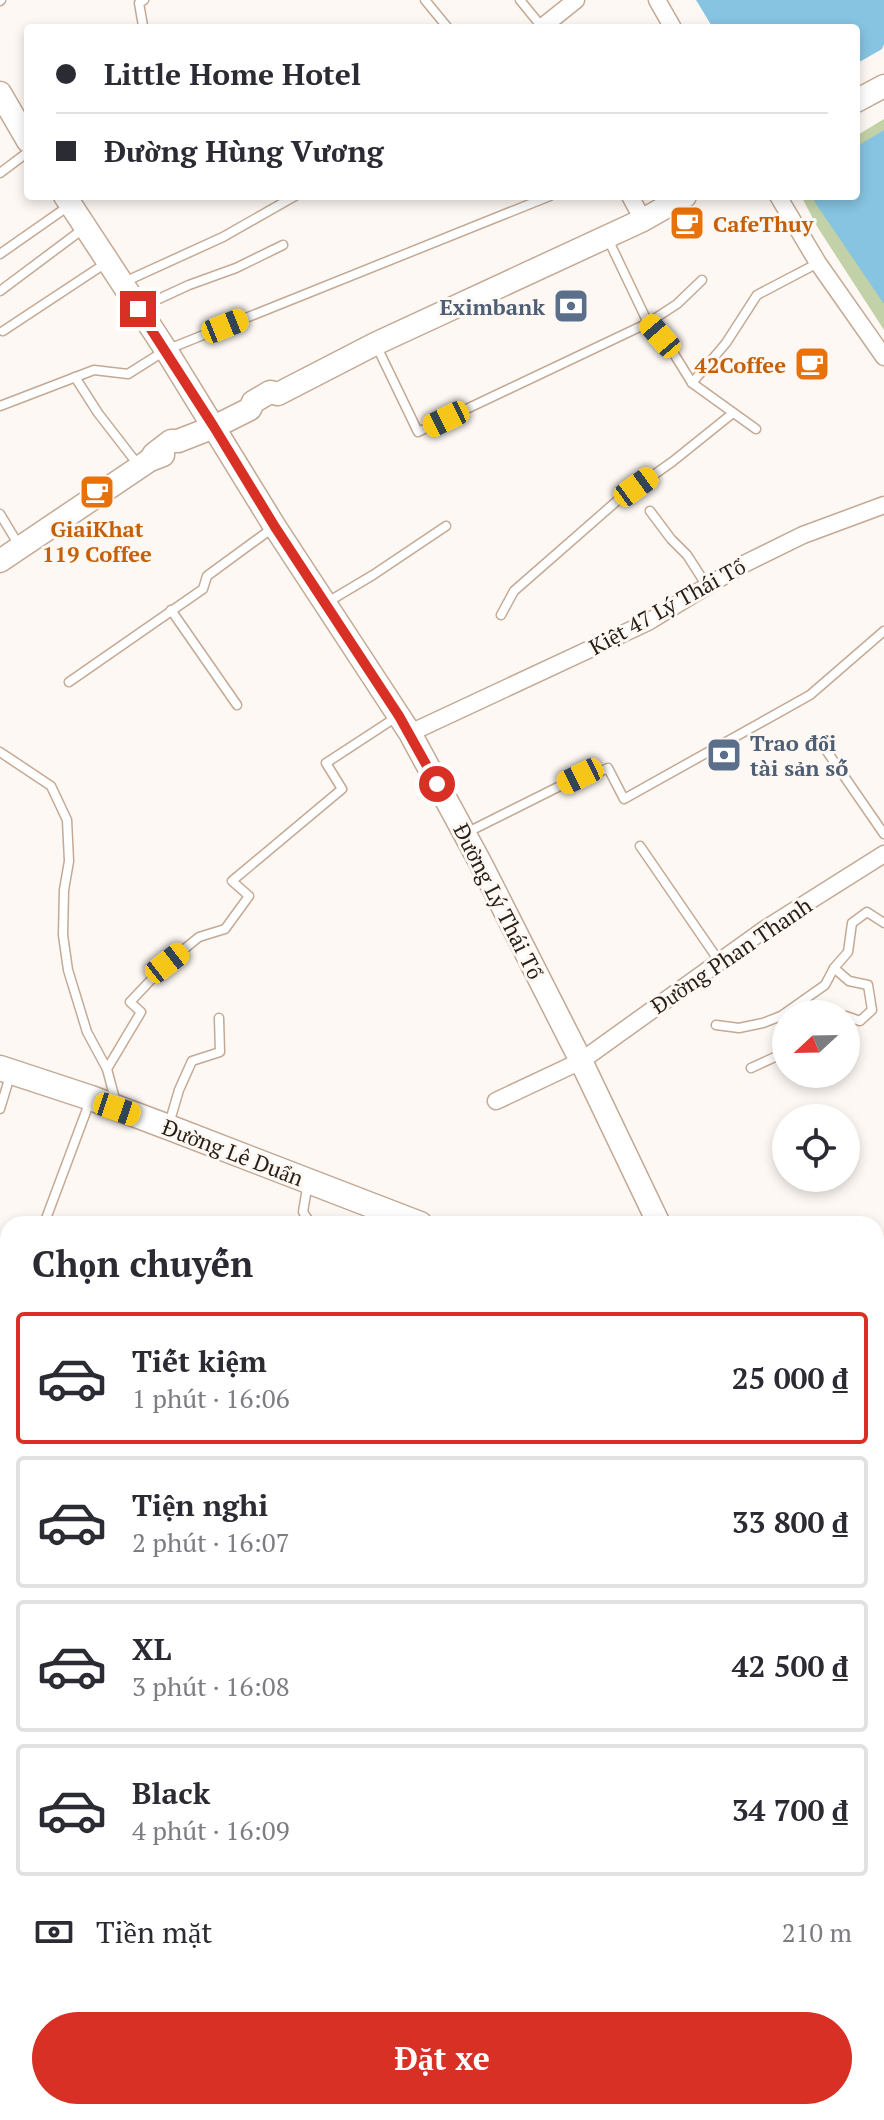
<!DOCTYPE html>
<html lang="vi">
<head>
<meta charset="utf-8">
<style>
	:root { --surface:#fff; --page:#f2f2f3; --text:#2b2b33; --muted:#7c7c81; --line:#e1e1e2; --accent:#d93025 }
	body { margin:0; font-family:"PT Serif",serif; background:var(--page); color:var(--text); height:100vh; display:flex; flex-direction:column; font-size:30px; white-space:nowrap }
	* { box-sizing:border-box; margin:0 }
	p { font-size:26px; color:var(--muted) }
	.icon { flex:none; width:44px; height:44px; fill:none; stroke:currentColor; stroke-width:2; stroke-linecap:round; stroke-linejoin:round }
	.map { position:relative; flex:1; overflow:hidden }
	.details { position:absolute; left:0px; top:1216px; width:884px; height:904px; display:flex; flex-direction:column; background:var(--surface); border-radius:24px 24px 0 0; box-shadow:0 4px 12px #0003 }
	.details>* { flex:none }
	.hud { position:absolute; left:24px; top:24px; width:836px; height:176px; border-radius:8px; box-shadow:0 4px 12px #0003; display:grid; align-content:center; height:176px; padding:0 32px; background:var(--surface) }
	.needle { width:52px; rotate:248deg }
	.fabs { position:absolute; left:772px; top:1000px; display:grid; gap:16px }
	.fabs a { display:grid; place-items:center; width:88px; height:88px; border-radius:50%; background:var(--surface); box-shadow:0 4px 12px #0003; font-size:40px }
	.end { position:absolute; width:36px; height:36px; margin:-18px; border:10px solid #d93025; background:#fff; box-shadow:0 0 0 4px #fff }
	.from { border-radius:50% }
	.car { position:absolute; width:24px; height:48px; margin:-24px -12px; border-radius:10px; box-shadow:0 0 6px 2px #0007; background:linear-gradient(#f5c518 24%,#345 0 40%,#f5c518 0 76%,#345 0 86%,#f5c518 0) }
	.hud b { display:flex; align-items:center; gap:28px; height:76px; font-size:30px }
	.hud b+b { border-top:2px solid var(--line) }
	.hud i { width:20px; height:20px; background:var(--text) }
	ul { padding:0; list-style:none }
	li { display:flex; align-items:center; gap:24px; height:132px; margin:0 16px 12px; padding:0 16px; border:4px solid var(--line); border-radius:8px }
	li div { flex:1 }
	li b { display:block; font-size:30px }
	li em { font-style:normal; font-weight:700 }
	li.on { border-color:var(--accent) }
	li>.icon { width:72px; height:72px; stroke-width:1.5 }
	h2 { padding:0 32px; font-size:36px; line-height:96px }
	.pay { display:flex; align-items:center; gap:20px; height:88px; padding:0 32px; font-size:30px }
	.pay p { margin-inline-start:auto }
	.cta { display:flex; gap:16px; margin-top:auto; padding:16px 32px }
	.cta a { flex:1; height:92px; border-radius:48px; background:var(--accent); color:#fff; font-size:32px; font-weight:700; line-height:92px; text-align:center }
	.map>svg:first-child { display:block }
	.green { fill:#c2d1a7 }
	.water { fill:#86c4e1 }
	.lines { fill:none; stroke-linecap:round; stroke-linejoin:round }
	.lane-casing { stroke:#c4a995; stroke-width:11 }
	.street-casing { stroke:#c4a995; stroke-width:19 }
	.secondary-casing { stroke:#c4a995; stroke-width:25 }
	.primary-casing { stroke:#c4a995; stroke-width:27 }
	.lane { stroke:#fff; stroke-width:8 }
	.street { stroke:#fff; stroke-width:16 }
	.secondary { stroke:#fff; stroke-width:22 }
	.primary { stroke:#fff; stroke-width:24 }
	.route { stroke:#d93025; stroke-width:10 }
	.labels { text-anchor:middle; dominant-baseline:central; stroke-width:6; stroke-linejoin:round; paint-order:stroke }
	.food-label { font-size:22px; font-weight:bold; fill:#c56008; stroke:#fdf8f3; text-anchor:start }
	.service-label { font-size:22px; font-weight:bold; fill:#4e5e75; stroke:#fdf8f3; text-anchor:end }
	.street-label { font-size:22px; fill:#281e16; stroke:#fdf8f3 }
</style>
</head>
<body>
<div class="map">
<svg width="884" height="2120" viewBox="0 0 884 2120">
	<rect width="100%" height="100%" fill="#fdf8f3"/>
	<path class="green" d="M 884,119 L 884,330 L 818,228 L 801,196 L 856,196 L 856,136 Z"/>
	<g class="water">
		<path d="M 696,0 L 884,0 L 884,44 L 882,49 L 856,64 L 856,28 L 713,28 Z"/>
		<path d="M 884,130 L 884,304 L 814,201 L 817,196 L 856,196 L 856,147 Z"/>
	</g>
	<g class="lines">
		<defs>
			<g id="lane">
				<path d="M 425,0 L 448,28"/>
				<path d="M 520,0 L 542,27"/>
				<path d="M 0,1 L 1,0"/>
				<path d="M 141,28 L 143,26 L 139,3 L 144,0"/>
				<path d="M 0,173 L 28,152"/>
				<path d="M 607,237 L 648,323 L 671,349 L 692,383 L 756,429"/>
				<path d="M 0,254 L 70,205"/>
				<path d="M 122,283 L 223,237 L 295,196"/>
				<path d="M 0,291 L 83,229"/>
				<path d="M 139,308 L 189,285 L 236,268 L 283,245"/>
				<path d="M 3,331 L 106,263"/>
				<path d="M 377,347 L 418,432 L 648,323 L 677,304 L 702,280"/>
				<path d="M 75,377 L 98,413 L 139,466"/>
				<path d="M 692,383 L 726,343 L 757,295 L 818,263"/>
				<path d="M 0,406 L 94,370 L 128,374 L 166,350 L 550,196"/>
				<path d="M 650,511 L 671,539 L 687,555 L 707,586"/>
				<path d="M 0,514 L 20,547"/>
				<path d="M 326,603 L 373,575 L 446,526"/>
				<path d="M 171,610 L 237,705"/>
				<path d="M 501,615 L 514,591 L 618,500 L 672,462 L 733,413"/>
				<path d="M 69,682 L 203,589 L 207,576 L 274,527"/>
				<path d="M 826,750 L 884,834"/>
				<path d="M 0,752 L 51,786 L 67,820 L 69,861 L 64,890 L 63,935 L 68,970 L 87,1032 L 107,1069 L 116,1103"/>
				<path d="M 466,833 L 580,776 L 592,775 L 608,768 L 624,799 L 810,695 L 884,631"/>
				<path d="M 640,846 L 719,961"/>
				<path d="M 834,968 L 849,981 L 868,985 L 872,1010 L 860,1021 L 846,1016"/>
				<path d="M 716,1025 L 739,1028 L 763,1023 L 781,1016 L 825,985 L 834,968 L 848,952 L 852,923 L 867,912 L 884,923"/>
				<path d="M 751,1068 L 786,1052"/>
				<path d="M 107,1069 L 141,1012 L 130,1002 L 167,963 L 199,937 L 225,929 L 249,896 L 232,881 L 342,789 L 326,763 L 398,716"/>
				<path d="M 0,1109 L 10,1076"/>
				<path d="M 169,1124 L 179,1090 L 192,1061 L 220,1052 L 219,1018"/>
				<path d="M 308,1182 L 303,1212 L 311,1224"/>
				<path d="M 44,1224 L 90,1101"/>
				<path d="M 0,1255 L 8,1273"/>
				<path d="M 876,1278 L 884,1275"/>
				<path d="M 876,1359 L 884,1355"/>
				<path d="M 876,1451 L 884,1447"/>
				<path d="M 876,1551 L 884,1548"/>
				<path d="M 0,1742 L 8,1753"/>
				<path d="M 101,2120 L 102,2112"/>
				<path d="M 271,2120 L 272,2112"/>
				<path d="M 608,2120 L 618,2114"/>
			</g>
			<g id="street">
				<path d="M 657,0 L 673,28"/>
				<path d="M 541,28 L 576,0"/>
				<path d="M 630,196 L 643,220"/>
				<path d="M 778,196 L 818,263 L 884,357"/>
				<path d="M 410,733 L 648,622 L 742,565 L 803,535 L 884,505"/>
				<path d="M 496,1101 L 581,1061 L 765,929 L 884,854"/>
				<path d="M 0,1774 L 8,1772"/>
				<path d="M 395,2112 L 413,2120"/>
				<path d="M 732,2112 L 736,2120"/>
				<path d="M 13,2120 L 14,2112"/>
			</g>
			<g id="secondary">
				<path d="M 0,93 L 28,141"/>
				<path d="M 856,101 L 884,86"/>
				<path d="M 65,196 L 166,350 L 275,527 L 410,733 L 481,864 L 581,1061 L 659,1224"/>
				<path d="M 150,460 L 154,454 L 171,441 L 178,441 L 214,427 L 250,409 L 253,402 L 270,392 L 278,394 L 375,344 L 643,220 L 685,196"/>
				<path d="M 0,561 L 150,460 L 163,455"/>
				<path d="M 0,2012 L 8,2013"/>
			</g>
			<g id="primary">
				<path d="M 0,1068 L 91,1098 L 168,1127 L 420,1224"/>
				<path d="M 876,1631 L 884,1646"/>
				<path d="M 876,1697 L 884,1714"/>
			</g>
		</defs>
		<use href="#lane" class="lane-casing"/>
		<use href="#street" class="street-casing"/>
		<use href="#secondary" class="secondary-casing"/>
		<use href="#primary" class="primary-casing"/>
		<use href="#lane" class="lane"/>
		<use href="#street" class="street"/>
		<use href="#secondary" class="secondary"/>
		<use href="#primary" class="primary"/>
	</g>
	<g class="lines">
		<path class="route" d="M 138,309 L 214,427 L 275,527 L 399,716 L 437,784"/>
	</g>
	<defs>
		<symbol id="cafe-square" viewBox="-11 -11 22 22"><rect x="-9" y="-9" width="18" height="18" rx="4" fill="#e8710a" stroke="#fdf8f3"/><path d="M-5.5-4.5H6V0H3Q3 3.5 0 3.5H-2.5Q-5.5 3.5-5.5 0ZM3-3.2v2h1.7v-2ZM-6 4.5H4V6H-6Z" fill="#fff"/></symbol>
		<symbol id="bank-square" viewBox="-11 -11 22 22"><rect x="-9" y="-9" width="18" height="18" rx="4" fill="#5c6f8a" stroke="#fdf8f3"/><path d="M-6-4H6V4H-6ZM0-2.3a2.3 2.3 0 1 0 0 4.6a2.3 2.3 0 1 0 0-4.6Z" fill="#fff"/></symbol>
	</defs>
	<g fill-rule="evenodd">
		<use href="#cafe-square" x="667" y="203" width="40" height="40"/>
		<use href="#bank-square" x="551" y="286" width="40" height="40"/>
		<use href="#cafe-square" x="792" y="344" width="40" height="40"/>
		<use href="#cafe-square" x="77" y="472" width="40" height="40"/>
		<use href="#bank-square" x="704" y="735" width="40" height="40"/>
	</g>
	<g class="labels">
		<g class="food-label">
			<text x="713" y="223">CafeThuy</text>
			<text x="786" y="364" text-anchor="end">42Coffee</text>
			<text x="97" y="528" text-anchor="middle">GiaiKhat<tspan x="97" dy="25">119 Coffee</tspan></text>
		</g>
		<g class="service-label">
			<text x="545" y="306">Eximbank</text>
			<text x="750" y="742" text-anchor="start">Trao đổi<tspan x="750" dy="25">tài sản số</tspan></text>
		</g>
		<g class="street-label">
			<text transform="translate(667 606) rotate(-29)">Kiệt 47 Lý Thái Tổ</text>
			<text transform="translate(499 901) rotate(63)">Đường Lý Thái Tổ</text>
			<text transform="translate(731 955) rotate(-34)">Đường Phan Thanh</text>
			<text transform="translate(233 1152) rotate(21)">Đường Lê Duẩn</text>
		</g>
	</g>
</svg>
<div class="fabs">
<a><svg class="needle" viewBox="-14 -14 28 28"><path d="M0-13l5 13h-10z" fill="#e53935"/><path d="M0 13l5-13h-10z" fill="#7c7c81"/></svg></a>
<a><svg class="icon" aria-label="locate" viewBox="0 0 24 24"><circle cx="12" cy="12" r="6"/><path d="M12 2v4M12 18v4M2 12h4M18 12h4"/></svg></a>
</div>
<i class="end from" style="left:437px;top:784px"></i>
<i class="end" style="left:138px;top:309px"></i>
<i class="car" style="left:225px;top:326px;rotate:68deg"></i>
<i class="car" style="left:660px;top:336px;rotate:319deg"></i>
<i class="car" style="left:446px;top:419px;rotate:244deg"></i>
<i class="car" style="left:636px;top:487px;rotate:54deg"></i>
<i class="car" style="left:580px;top:776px;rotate:244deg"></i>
<i class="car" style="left:167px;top:963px;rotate:52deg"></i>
<i class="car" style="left:117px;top:1109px;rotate:109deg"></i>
<div class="hud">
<b><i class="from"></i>Little Home Hotel</b>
<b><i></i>Đường Hùng Vương</b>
</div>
<section class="details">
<h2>Chọn chuyến</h2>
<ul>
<li class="on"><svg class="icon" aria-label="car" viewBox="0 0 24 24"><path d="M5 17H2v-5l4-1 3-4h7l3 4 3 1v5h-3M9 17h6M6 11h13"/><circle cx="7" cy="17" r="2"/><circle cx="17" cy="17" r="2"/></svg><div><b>Tiết kiệm</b><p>1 phút · 16:06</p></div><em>25 000 ₫</em></li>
<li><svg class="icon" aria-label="car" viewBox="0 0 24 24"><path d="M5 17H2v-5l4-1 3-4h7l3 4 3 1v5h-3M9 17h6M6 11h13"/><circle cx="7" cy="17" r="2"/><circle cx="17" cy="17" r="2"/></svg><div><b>Tiện nghi</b><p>2 phút · 16:07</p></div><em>33 800 ₫</em></li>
<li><svg class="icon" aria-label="car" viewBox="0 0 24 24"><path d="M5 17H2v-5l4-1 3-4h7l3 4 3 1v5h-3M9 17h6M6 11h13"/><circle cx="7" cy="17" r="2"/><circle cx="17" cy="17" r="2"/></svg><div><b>XL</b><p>3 phút · 16:08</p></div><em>42 500 ₫</em></li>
<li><svg class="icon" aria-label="car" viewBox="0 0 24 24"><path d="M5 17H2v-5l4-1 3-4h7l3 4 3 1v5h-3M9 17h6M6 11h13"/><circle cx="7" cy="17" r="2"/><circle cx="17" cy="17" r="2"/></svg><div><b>Black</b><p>4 phút · 16:09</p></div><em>34 700 ₫</em></li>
</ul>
<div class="pay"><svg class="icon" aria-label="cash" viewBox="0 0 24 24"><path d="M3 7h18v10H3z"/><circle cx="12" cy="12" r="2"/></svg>Tiền mặt<p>210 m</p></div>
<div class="cta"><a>Đặt xe</a></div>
</section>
</div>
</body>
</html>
